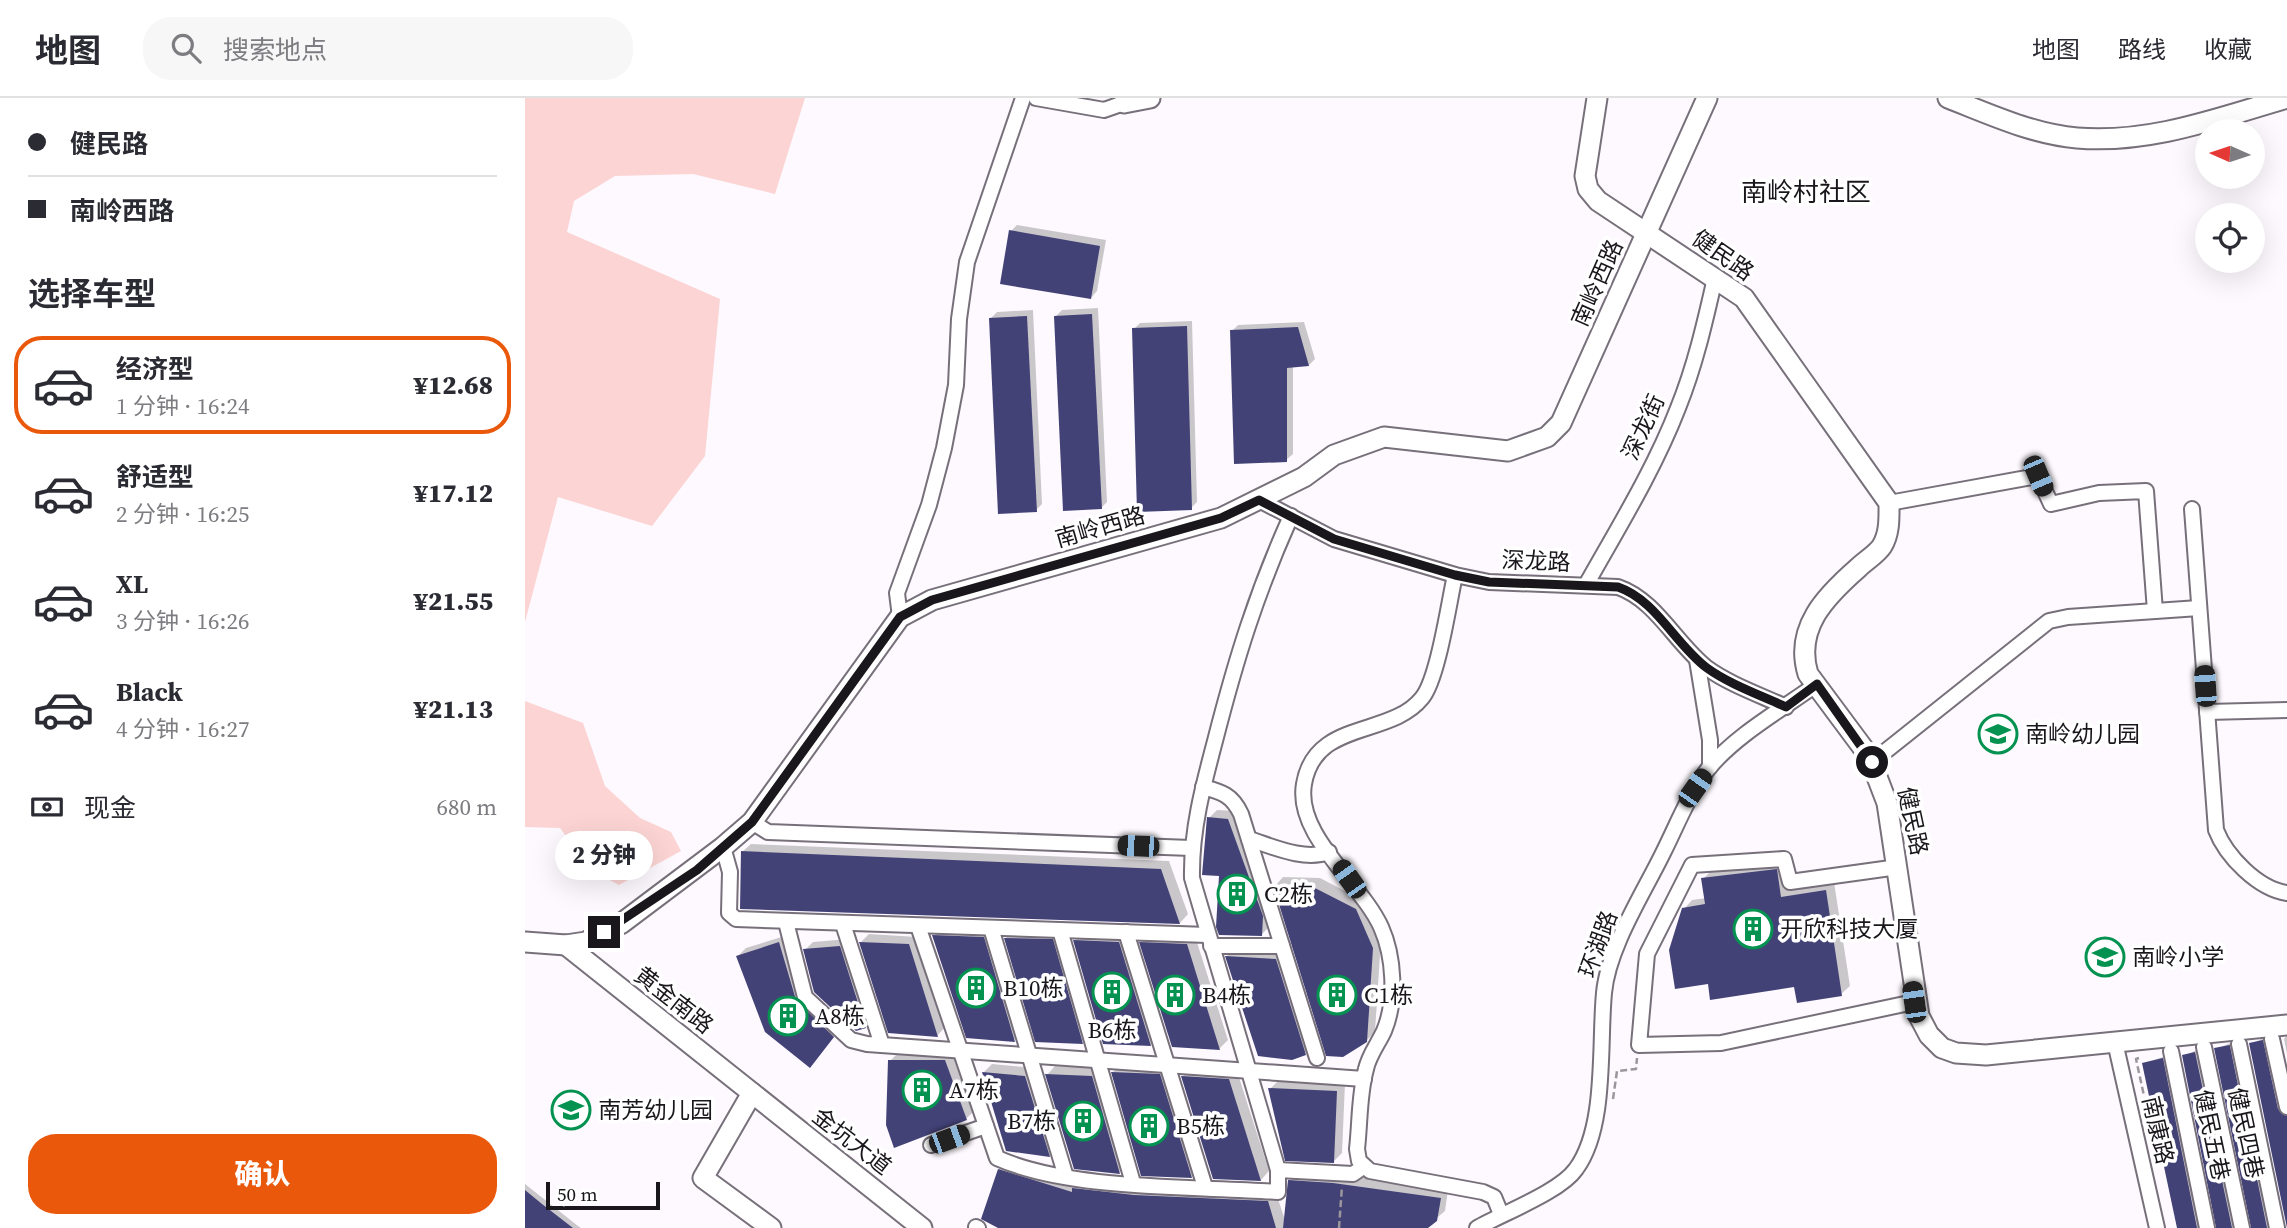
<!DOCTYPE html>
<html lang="zh">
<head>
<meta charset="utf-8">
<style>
	:root { --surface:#fff; --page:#f7f7f7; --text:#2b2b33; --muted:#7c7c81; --line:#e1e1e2; --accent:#ea580c }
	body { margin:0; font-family:"Source Serif 4","Noto Sans SC",serif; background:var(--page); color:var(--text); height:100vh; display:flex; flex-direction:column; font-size:26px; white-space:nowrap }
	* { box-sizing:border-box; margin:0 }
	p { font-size:23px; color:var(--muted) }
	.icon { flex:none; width:38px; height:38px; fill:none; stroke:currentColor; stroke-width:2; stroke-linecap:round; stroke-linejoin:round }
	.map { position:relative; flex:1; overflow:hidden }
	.sheet { display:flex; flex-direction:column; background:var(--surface); width:525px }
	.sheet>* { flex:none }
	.top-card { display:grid; align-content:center; height:154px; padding:0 28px; background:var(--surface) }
	.needle { width:46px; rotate:273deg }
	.buttons { position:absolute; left:1670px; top:21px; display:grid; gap:14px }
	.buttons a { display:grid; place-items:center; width:70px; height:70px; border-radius:50%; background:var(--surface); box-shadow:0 7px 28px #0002; font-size:35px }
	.scale { position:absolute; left:21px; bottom:18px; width:114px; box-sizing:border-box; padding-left:7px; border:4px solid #1a171c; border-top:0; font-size:19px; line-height:24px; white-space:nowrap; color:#1a171c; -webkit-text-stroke:5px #fff; paint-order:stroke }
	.end { position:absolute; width:32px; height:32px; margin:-16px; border:9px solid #1a171c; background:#fff; box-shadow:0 0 0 4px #fff }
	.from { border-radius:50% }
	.bubble { position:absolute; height:49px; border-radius:24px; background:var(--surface); box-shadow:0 7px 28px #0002; font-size:23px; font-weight:800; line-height:49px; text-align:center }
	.car { position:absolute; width:21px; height:42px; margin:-21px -10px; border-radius:9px; box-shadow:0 0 5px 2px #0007; background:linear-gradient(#222 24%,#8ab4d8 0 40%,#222 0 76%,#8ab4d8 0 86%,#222 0) }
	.top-card b { display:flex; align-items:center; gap:24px; height:66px; font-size:26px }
	.top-card b+b { border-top:2px solid var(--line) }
	.top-card i { width:18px; height:18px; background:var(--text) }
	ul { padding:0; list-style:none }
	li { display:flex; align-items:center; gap:21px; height:98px; margin:0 14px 10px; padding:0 14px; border:4px solid transparent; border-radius:28px }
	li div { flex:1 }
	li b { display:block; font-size:26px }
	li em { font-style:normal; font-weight:800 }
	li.on { border-color:var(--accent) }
	li>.icon { width:63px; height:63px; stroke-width:1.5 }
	h2 { padding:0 28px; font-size:32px; line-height:84px }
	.pay { display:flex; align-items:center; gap:18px; height:77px; padding:0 28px; font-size:26px }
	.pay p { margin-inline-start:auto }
	.button { display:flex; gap:14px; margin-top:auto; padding:14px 28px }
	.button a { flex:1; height:80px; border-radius:28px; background:var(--accent); color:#fff; font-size:28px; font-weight:800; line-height:80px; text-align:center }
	header { display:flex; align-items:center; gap:42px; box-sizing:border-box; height:98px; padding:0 35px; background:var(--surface); border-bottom:2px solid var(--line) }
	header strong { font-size:33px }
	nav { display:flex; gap:38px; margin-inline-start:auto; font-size:24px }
	.search { width:490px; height:63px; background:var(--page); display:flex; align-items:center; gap:18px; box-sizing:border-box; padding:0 24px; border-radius:28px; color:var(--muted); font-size:26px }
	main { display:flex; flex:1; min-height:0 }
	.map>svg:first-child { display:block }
	.green { fill:#fcd4d4 }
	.shadow { fill:#0003 }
	.building { fill:#434277 }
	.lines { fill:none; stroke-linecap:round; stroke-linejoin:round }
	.street-casing { stroke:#77707b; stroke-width:18 }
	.secondary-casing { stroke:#77707b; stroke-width:23 }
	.path { stroke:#9a969b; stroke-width:2.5; stroke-dasharray:7 3.5; stroke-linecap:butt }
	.street { stroke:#fff; stroke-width:14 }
	.secondary { stroke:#fff; stroke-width:19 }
	.route { stroke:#1a171c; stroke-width:9 }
	.labels { text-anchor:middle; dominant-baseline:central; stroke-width:7; stroke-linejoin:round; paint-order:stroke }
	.street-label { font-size:23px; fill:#1a171c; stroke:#fff }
	.poi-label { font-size:23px; fill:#1a171c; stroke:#fff; text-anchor:start }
	.quarter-label { font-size:26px; fill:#1a171c; stroke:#fff }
</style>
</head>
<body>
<header>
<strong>地图</strong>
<div class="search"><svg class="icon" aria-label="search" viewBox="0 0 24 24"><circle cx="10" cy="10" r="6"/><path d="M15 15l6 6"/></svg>搜索地点</div>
<nav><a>地图</a><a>路线</a><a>收藏</a></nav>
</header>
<main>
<section class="sheet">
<div class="top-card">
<b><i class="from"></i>健民路</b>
<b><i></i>南岭西路</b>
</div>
<h2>选择车型</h2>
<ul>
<li class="on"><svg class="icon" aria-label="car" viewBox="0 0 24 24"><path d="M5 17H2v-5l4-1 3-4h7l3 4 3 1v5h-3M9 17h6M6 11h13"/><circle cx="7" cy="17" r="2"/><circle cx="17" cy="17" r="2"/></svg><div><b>经济型</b><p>1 分钟 · 16:24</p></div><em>¥12.68</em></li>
<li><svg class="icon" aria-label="car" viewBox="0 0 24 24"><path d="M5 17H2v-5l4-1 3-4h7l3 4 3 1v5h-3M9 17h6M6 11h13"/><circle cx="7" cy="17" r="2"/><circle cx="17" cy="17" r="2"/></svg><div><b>舒适型</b><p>2 分钟 · 16:25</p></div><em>¥17.12</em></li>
<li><svg class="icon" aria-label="car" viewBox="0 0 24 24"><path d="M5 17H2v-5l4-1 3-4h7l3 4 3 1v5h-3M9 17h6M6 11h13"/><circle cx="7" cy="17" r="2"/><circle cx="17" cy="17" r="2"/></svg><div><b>XL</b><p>3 分钟 · 16:26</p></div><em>¥21.55</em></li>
<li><svg class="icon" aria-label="car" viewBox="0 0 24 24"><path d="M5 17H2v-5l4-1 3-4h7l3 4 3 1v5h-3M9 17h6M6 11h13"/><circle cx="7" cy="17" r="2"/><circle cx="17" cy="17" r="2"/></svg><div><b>Black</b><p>4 分钟 · 16:27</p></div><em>¥21.13</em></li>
</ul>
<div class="pay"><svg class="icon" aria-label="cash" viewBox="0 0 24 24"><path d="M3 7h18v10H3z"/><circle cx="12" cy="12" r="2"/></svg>现金<p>680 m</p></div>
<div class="button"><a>确认</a></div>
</section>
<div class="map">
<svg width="1762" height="1130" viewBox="0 0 1762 1130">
	<rect width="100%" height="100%" fill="#fdf9fe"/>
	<g class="green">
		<path d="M 0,0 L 280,0 L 250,96 L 168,76 L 90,78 L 49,103 L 42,134 L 195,201 L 180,358 L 127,428 L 33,399 L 0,524 Z"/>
		<path d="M 0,603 L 58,625 L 80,688 L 115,720 L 146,734 L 156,753 L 94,787 L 66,772 L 35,730 L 0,729 Z"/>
	</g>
	<g class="shadow">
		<path d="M 492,127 L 581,142 L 572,193 L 566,200 L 486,133 Z"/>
		<path d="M 573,210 L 582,404 L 576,410 L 531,218 L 537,212 Z"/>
		<path d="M 508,212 L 517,406 L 511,412 L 466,220 L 472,214 Z"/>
		<path d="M 667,223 L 672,404 L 666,410 L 609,231 L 615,225 Z"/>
		<path d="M 779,224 L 790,261 L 784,267 L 768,268 L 768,356 L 761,362 L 707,233 L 713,227 Z"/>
		<path d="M 692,712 L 711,713 L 745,828 L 736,837 L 696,776 L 684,720 Z"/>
		<path d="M 226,746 L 644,763 L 663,816 L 655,825 L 216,809 L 217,754 Z"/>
		<path d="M 1260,764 L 1264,792 L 1309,784 L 1325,888 L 1316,896 L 1271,887 L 1184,884 L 1159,811 L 1167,802 L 1181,800 L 1178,781 L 1187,772 Z"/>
		<path d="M 758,779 L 795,780 L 839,803 L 856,841 L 850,934 L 841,943 L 750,788 Z"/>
		<path d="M 418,830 L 467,831 L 498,934 L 489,942 L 443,939 L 409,838 Z"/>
		<path d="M 489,832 L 536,834 L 565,936 L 557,944 L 481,840 Z"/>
		<path d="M 558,834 L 602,836 L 634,938 L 626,947 L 579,944 L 550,843 Z"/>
		<path d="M 344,836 L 392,839 L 421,928 L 413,937 L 365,934 L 336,844 Z"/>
		<path d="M 263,837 L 281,897 L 316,930 L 285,968 L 213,858 L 221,850 Z"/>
		<path d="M 624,837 L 670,838 L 703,942 L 695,950 L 648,947 L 616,845 Z"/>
		<path d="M 323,841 L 349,920 L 340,928 L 280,852 L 288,844 Z"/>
		<path d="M 710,850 L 759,853 L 788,947 L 780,955 L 734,956 L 702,858 Z"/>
		<path d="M 1762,937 L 1762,956 L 1759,941 Z"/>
		<path d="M 1741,939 L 1762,1011 L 1762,1122 L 1726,946 Z"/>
		<path d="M 1708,944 L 1748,1130 L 1727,1130 L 1691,951 Z"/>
		<path d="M 1674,951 L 1713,1130 L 1693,1130 L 1659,958 Z"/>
		<path d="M 374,954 L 428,954 L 450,1012 L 441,1021 L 365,963 Z"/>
		<path d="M 1641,958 L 1678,1130 L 1653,1130 L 1619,965 Z"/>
		<path d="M 467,966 L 509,970 L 533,1049 L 524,1058 L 483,1052 L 459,974 Z"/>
		<path d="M 596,966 L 643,968 L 675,1070 L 667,1079 L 588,974 Z"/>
		<path d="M 530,968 L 575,970 L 603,1066 L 595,1074 L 550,1069 L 522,977 Z"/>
		<path d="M 666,970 L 712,973 L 744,1073 L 736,1082 L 689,1080 L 658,978 Z"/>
		<path d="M 754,982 L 820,985 L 817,1055 L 808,1064 L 745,991 Z"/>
		<path d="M 483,1063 L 554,1086 L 751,1095 L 761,1125 L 764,1083 L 773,1074 L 818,1077 L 923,1092 L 920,1113 L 900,1130 L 478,1130 L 458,1120 L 474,1071 Z"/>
		<path d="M 0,1086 L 53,1128 L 56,1130 L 0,1130 Z"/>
	</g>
	<g class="building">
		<path d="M 484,132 L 575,148 L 566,201 L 475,186 Z"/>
		<path d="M 567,216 L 577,411 L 538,413 L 529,218 Z"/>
		<path d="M 502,218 L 512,414 L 473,416 L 464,220 Z"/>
		<path d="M 662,228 L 667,412 L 612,414 L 607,230 Z"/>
		<path d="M 773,229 L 784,268 L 762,270 L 762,364 L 709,366 L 705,232 Z"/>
		<path d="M 682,719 L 703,721 L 738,818 L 737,838 L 694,837 L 691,829 L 694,778 L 677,777 Z"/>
		<path d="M 216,753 L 636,771 L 655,826 L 215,811 Z"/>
		<path d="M 1252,771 L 1256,799 L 1301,792 L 1317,898 L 1272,905 L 1269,889 L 1185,902 L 1183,886 L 1150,891 L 1144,852 L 1157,810 L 1180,806 L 1176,780 Z"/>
		<path d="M 748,787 L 786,788 L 831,811 L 848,850 L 842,944 L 818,959 L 801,958 Z"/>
		<path d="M 407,837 L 459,839 L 490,944 L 441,940 Z"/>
		<path d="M 479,840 L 528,841 L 558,946 L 510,944 Z"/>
		<path d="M 548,842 L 594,844 L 626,948 L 578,946 Z"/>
		<path d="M 254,844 L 271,902 L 309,939 L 285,970 L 240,934 L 211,858 Z"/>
		<path d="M 334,844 L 384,846 L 413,939 L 363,935 Z"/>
		<path d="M 614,844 L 662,846 L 695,952 L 647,949 Z"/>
		<path d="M 315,848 L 341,930 L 331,933 L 289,894 L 278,851 Z"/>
		<path d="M 700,858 L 751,861 L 781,957 L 767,962 L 733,958 Z"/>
		<path d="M 1738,942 L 1753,1011 L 1762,1018 L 1762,1130 L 1724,945 Z"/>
		<path d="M 1705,947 L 1705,948 L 1742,1130 L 1726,1130 L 1689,950 Z"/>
		<path d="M 1670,954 L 1707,1130 L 1691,1130 L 1657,957 Z"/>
		<path d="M 1638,960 L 1672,1130 L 1652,1130 L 1617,965 Z"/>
		<path d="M 363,962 L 420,962 L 442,1022 L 369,1050 L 361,1027 Z"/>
		<path d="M 457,974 L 500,978 L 525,1059 L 481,1053 Z"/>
		<path d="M 586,974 L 635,976 L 667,1080 L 616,1078 Z"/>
		<path d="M 520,976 L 567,978 L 595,1076 L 549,1071 Z"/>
		<path d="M 656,978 L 704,981 L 736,1083 L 688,1081 Z"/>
		<path d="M 743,990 L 812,993 L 809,1065 L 760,1063 Z"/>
		<path d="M 473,1071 L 547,1094 L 547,1090 L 609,1097 L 743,1103 L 751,1130 L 473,1130 L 456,1121 Z"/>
		<path d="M 763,1082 L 808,1085 L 916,1100 L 912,1123 L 903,1130 L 758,1130 Z"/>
		<path d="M 0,1092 L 17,1106 L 48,1130 L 0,1130 Z"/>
	</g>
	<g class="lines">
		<defs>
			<g id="street">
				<path d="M 511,0 L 579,12 L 599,5"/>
				<path d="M 734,402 L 809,441 L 930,477 L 964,484 L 1093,489 C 1131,502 1151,546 1182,570 C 1204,586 1235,597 1261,609"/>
				<path d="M 1364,405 L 1513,378 L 1526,406 L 1574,395 L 1621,393 L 1630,513"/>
				<path d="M 1667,411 L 1691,732 C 1701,758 1733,791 1762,795"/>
				<path d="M 930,477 C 924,504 913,581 897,600 C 865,640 790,621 779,686 C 770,737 836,785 856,829 C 869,858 872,902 859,933 C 853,946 844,957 841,971 C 834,996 835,1025 832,1051 L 834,1063 L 845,1073 L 958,1094 L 969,1099 L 976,1116"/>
				<path d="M 1061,487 C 1093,430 1129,372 1153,310 C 1170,268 1180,224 1190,180"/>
				<path d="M 375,519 L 372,495 L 404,407 L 419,350 L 431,287 L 434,221 L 442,164 L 498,0"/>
				<path d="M 1172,562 L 1185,642 L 1185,669"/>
				<path d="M 1682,614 L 1762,612"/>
				<path d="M 1347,664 L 1524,523 L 1543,519 L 1674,510"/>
				<path d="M 678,689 C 697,694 707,697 716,716 L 792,960"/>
				<path d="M 227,724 L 243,734 L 666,750"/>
				<path d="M 724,741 C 749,749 779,763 804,754"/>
				<path d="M 198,749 L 205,774 L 204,815 L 211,821 L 683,837"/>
				<path d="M 1373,769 L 1265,784 L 1259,761 L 1167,767 L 1122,856 L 1114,947 L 1196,945 L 1389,904"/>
				<path d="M 261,824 L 280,899 L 326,942 L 342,946 L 839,981"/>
				<path d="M 318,826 L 357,947"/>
				<path d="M 393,828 L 472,1060 C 546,1093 670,1088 753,1094 L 753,1072 L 667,780 C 666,733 678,688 690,643 C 711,561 731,496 766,418"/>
				<path d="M 466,830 L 541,1079"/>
				<path d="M 535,832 L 608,1085"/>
				<path d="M 601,834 L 680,1089"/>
				<path d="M 686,848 L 757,848"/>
				<path d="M 1747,941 L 1762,1009"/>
				<path d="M 1590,944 L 1632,1130"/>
				<path d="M 1714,946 L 1752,1130"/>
				<path d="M 1679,949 L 1717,1130"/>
				<path d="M 1646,953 L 1682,1130"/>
				<path d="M 406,1047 L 461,1028"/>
				<path d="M 753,1072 L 828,1076 L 838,1069"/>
				<path d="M 451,1129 L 453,1130"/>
				<path d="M 952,1130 C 978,1115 1035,1094 1051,1071 C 1082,1029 1074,947 1079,895 C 1083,850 1118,796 1138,755 C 1152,727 1164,696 1183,671 C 1211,637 1256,612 1292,586"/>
			</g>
			<g id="secondary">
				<path d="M 1072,0 L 1060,78 L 1063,91 L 1073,103 L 1219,200 L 1364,405 C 1364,419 1365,435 1357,448 C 1352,456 1340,463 1333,470 C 1301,498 1269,530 1283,576 L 1344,658 L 1362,705 L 1394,918 L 1404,937 L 1417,950 L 1431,955 L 1461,957 L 1762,927"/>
				<path d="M 1423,0 C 1464,16 1507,36 1552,40 C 1625,46 1693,20 1762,0"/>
				<path d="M 599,5 L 625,0"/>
				<path d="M 0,844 L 41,847 L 61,844 L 97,825 L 198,749 L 227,724 L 375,519 L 407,502 L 696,420 L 779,379 L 809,357 L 859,339 L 983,353 L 1022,339 L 1036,325 L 1182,0"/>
				<path d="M 41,847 L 397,1130"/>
				<path d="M 227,995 L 178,1080 L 246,1130"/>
			</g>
		</defs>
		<use href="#street" class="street-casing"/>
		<use href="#secondary" class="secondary-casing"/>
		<g class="path">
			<path d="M 1614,960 L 1611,961 L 1629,1044"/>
			<path d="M 1088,1001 L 1092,973 L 1111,971 L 1112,960"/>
			<path d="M 814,1130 L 817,1088"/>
		</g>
		<use href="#street" class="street"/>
		<use href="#secondary" class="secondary"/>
	</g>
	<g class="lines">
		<path class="route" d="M 79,834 L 172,772 L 227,724 L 375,519 L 407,502 L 696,420 L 734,402 L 809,441 L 930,477 L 964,484 L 1093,489 C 1131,502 1150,546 1182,570 C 1204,586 1235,597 1261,609 L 1292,586 L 1347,664"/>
	</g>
	<defs>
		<symbol id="school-ring" viewBox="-11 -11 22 22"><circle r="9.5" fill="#fff" stroke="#049251" stroke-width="1.5"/><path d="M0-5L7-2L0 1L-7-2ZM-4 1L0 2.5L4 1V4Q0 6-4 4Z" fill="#049251"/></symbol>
		<symbol id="building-ring" viewBox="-11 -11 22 22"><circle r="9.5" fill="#fff" stroke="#049251" stroke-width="1.5"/><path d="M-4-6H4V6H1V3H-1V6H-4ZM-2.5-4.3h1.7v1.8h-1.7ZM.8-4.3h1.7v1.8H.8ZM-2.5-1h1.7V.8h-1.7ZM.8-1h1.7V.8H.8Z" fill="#049251"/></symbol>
	</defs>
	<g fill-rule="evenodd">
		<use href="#school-ring" x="1451" y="614" width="44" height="44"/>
		<use href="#building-ring" x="690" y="774" width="44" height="44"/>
		<use href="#building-ring" x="1206" y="809" width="44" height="44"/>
		<use href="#school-ring" x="1558" y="837" width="44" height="44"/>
		<use href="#building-ring" x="429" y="868" width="44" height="44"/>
		<use href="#building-ring" x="565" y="872" width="44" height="44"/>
		<use href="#building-ring" x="628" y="875" width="44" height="44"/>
		<use href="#building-ring" x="790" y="875" width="44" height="44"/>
		<use href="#building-ring" x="241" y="896" width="44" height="44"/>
		<use href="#building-ring" x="375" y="970" width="44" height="44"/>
		<use href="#school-ring" x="24" y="990" width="44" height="44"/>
		<use href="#building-ring" x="536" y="1001" width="44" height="44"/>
		<use href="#building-ring" x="602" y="1006" width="44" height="44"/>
	</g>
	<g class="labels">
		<g class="street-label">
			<text transform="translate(1198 157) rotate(35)">健民路</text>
			<text transform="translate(1072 185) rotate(-66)">南岭西路</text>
			<text transform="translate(1118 329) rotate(-65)">深龙街</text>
			<text transform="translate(575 429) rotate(-16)">南岭西路</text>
			<text transform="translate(1011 463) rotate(2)">深龙路</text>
			<text transform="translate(1388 723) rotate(78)">健民路</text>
			<text transform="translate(1073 846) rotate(-70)">环湖路</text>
			<text transform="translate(149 902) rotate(38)">黄金南路</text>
			<text transform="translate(1633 1032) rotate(77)">南康路</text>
			<text transform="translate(1721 1035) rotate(78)">健民四巷</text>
			<text transform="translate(1687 1037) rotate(78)">健民五巷</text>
			<text transform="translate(327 1043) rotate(38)">金坑大道</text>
		</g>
		<g class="poi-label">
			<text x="1500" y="636">南岭幼儿园</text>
			<text x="739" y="796">C2栋</text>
			<text x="1255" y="831">开欣科技大厦</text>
			<text x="1607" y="859">南岭小学</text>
			<text x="478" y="890">B10栋</text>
			<text x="677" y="897">B4栋</text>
			<text x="839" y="897">C1栋</text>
			<text x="290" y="918">A8栋</text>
			<text x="587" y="932" text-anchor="middle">B6栋</text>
			<text x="424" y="992">A7栋</text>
			<text x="73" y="1012">南芳幼儿园</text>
			<text x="531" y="1023" text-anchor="end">B7栋</text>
			<text x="651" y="1028">B5栋</text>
		</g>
		<g class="quarter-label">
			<text x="1281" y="94">南岭村社区</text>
		</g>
	</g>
</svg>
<div class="buttons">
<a><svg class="needle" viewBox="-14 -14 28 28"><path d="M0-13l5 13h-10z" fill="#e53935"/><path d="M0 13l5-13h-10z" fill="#7c7c81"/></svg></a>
<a><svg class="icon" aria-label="locate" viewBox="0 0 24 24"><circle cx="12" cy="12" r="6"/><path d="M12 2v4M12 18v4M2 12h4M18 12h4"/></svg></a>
</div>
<div class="scale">50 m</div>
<i class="end from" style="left:1347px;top:664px"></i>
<i class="end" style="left:79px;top:834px"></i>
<div class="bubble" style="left:30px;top:733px;width:98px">2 分钟</div>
<i class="car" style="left:1513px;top:378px;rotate:157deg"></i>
<i class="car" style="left:1680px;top:588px;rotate:356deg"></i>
<i class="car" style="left:1170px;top:690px;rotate:35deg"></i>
<i class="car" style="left:613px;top:748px;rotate:272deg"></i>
<i class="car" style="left:824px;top:781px;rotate:325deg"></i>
<i class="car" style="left:1389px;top:904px;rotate:352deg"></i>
<i class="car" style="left:424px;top:1041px;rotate:70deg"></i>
</div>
</main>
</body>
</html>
